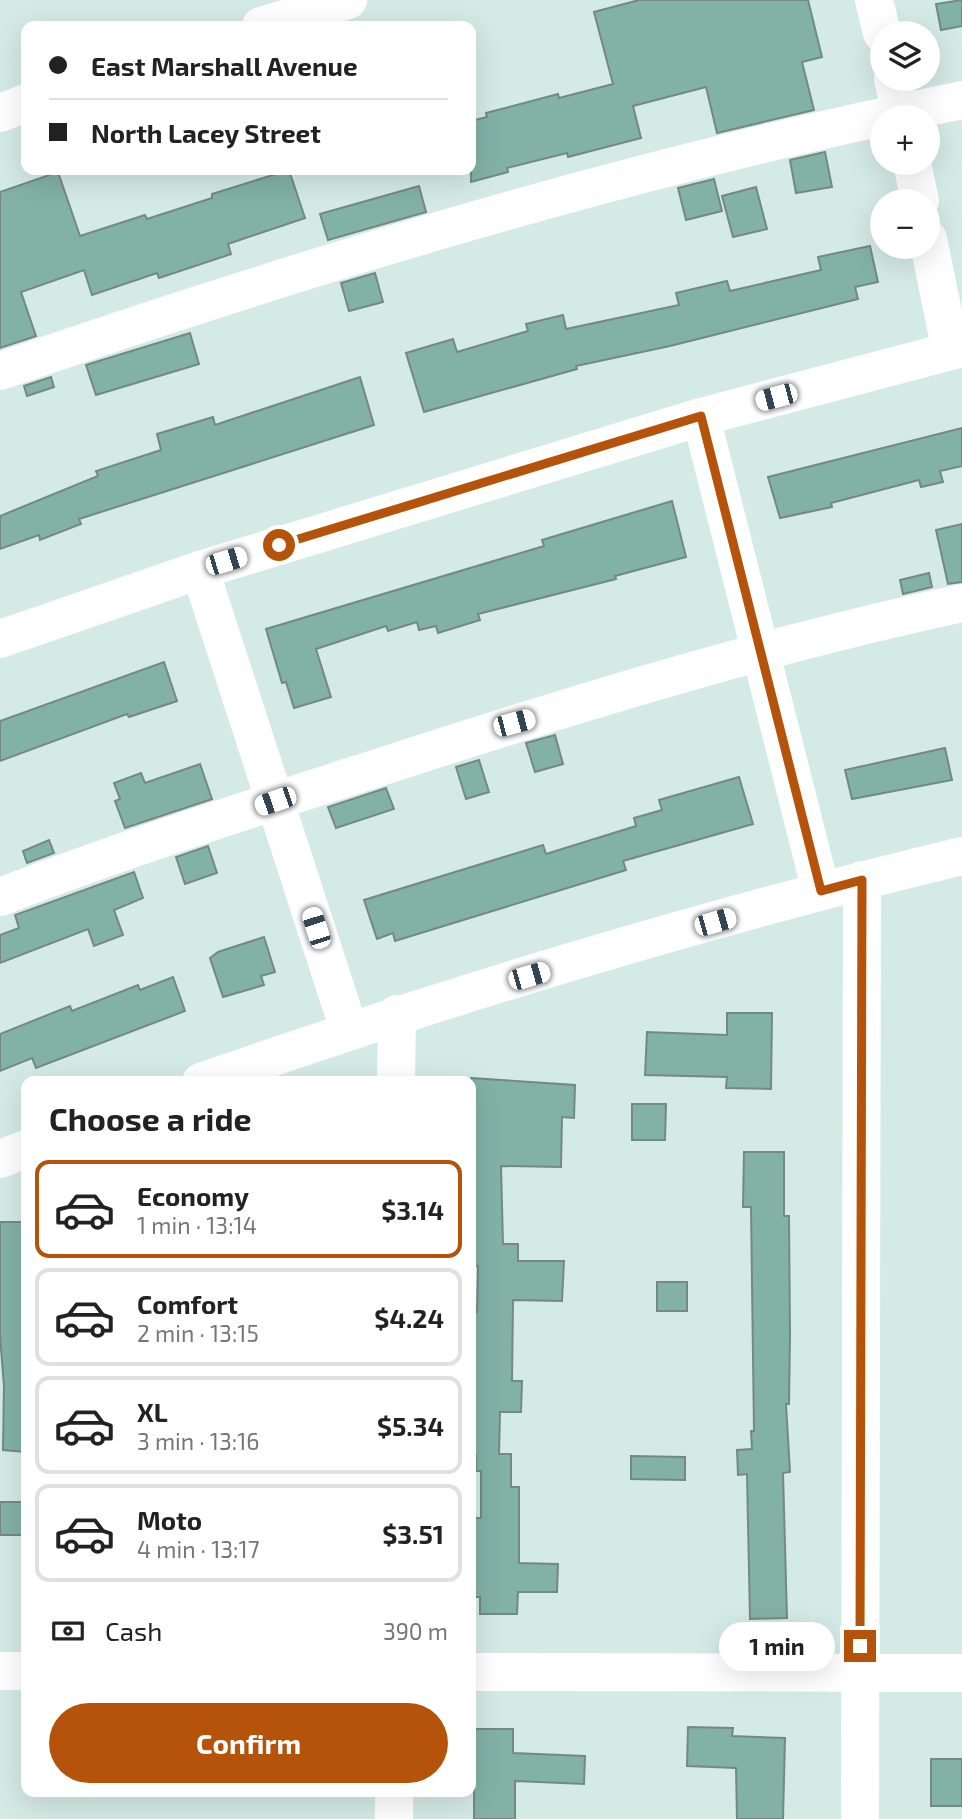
<!DOCTYPE html>
<html lang="en">
<head>
<meta charset="utf-8">
<style>
	:root { --surface:#fff; --page:#f2f2f2; --text:#222; --muted:#767676; --line:#e0e0e0; --accent:#b45309 }
	body { margin:0; font-family:"Exo 2",sans-serif; background:var(--page); color:var(--text); height:100vh; display:flex; flex-direction:column; font-size:26px; white-space:nowrap }
	* { box-sizing:border-box; margin:0 }
	p { font-size:23px; color:var(--muted) }
	.icon { flex:none; width:38px; height:38px; fill:none; stroke:currentColor; stroke-width:2; stroke-linecap:round; stroke-linejoin:round }
	.map { position:relative; flex:1; overflow:hidden }
	.drawer { position:absolute; left:21px; top:1076px; width:455px; height:721px; display:flex; flex-direction:column; background:var(--surface); border-radius:14px; box-shadow:0 7px 28px #0002 }
	.drawer>* { flex:none }
	.banner { position:absolute; left:21px; top:21px; width:455px; height:154px; border-radius:14px; box-shadow:0 7px 28px #0002; display:grid; align-content:center; height:154px; padding:0 28px; background:var(--surface) }
	.controls { position:absolute; left:870px; top:21px; display:grid; gap:14px }
	.controls a { display:grid; place-items:center; width:70px; height:70px; border-radius:50%; background:var(--surface); box-shadow:0 7px 28px #0002; font-size:35px }
	.end { position:absolute; width:32px; height:32px; margin:-16px; border:9px solid #b45309; background:#fff; box-shadow:0 0 0 4px #fff }
	.from { border-radius:50% }
	.bubble { position:absolute; height:49px; border-radius:24px; background:var(--surface); box-shadow:0 7px 28px #0002; font-size:23px; font-weight:700; line-height:49px; text-align:center }
	.car { position:absolute; width:21px; height:42px; margin:-21px -10px; border-radius:9px; box-shadow:0 0 5px 2px #0007; background:linear-gradient(#fff 24%,#345 0 40%,#fff 0 76%,#345 0 86%,#fff 0) }
	.banner b { display:flex; align-items:center; gap:24px; height:66px; font-size:26px }
	.banner b+b { border-top:2px solid var(--line) }
	.banner i { width:18px; height:18px; background:var(--text) }
	ul { padding:0; list-style:none }
	li { display:flex; align-items:center; gap:21px; height:98px; margin:0 14px 10px; padding:0 14px; border:4px solid var(--line); border-radius:14px }
	li div { flex:1 }
	li b { display:block; font-size:26px }
	li em { font-style:normal; font-weight:700 }
	li.on { border-color:var(--accent) }
	li>.icon { width:63px; height:63px; stroke-width:1.5 }
	h2 { padding:0 28px; font-size:32px; line-height:84px }
	.pay { display:flex; align-items:center; gap:18px; height:77px; padding:0 28px; font-size:26px }
	.pay p { margin-inline-start:auto }
	.action { display:flex; gap:14px; margin-top:auto; padding:14px 28px }
	.action a { flex:1; height:80px; border-radius:42px; background:var(--accent); color:#fff; font-size:28px; font-weight:700; line-height:80px; text-align:center }
	.map>svg:first-child { display:block }
	.building { fill:#82b1a6; stroke:#748984; stroke-width:2 }
	.lines { fill:none; stroke-linecap:round; stroke-linejoin:round }
	.minor { stroke:#fff; stroke-width:38 }
	.route { stroke:#b45309; stroke-width:9 }
</style>
</head>
<body>
<div class="map">
<svg width="962" height="1819" viewBox="0 0 962 1819">
	<rect width="100%" height="100%" fill="#d4eae5"/>
	<g class="building">
		<path d="M 639,0 L 808,0 L 822,57 L 802,62 L 814,110 L 717,133 L 706,87 L 633,106 L 641,138 L 568,157 L 567,153 L 507,168 L 508,172 L 471,182 L 471,121 L 487,117 L 486,113 L 558,94 L 559,98 L 613,84 L 594,12 Z"/>
		<path d="M 962,0 L 962,26 L 941,30 L 936,4 Z"/>
		<path d="M 825,152 L 832,187 L 796,193 L 790,160 Z"/>
		<path d="M 289,170 L 305,218 L 228,244 L 231,254 L 159,278 L 157,273 L 92,295 L 84,270 L 21,292 L 36,336 L 0,348 L 0,192 L 58,172 L 80,236 L 145,215 L 147,219 L 212,198 L 212,194 Z"/>
		<path d="M 714,179 L 722,211 L 686,220 L 678,188 Z"/>
		<path d="M 419,186 L 426,212 L 328,240 L 320,214 Z"/>
		<path d="M 756,187 L 767,229 L 733,237 L 722,196 Z"/>
		<path d="M 870,246 L 878,282 L 855,287 L 858,299 L 670,346 L 576,366 L 577,369 L 424,412 L 406,353 L 453,339 L 457,352 L 528,331 L 526,324 L 563,315 L 566,329 L 679,305 L 676,293 L 727,281 L 730,291 L 821,270 L 818,257 Z"/>
		<path d="M 375,273 L 383,302 L 349,311 L 341,283 Z"/>
		<path d="M 190,333 L 199,364 L 96,395 L 86,365 Z"/>
		<path d="M 51,377 L 54,387 L 27,396 L 24,386 Z"/>
		<path d="M 360,377 L 374,425 L 79,519 L 81,524 L 40,540 L 39,535 L 0,549 L 0,516 L 98,476 L 96,471 L 161,450 L 157,434 L 213,417 L 215,425 Z"/>
		<path d="M 962,428 L 962,466 L 940,471 L 943,482 L 921,487 L 919,480 L 831,503 L 832,507 L 780,518 L 768,477 Z"/>
		<path d="M 672,501 L 686,557 L 615,576 L 616,579 L 478,614 L 480,620 L 438,633 L 436,626 L 419,630 L 417,622 L 388,631 L 386,626 L 316,649 L 331,697 L 294,708 L 286,682 L 282,683 L 266,629 L 544,546 L 542,540 Z"/>
		<path d="M 962,524 L 962,582 L 948,584 L 936,530 Z"/>
		<path d="M 929,573 L 932,587 L 903,594 L 900,580 Z"/>
		<path d="M 164,662 L 177,701 L 129,717 L 127,714 L 0,761 L 0,721 Z"/>
		<path d="M 555,735 L 563,764 L 535,772 L 526,743 Z"/>
		<path d="M 945,748 L 952,780 L 852,799 L 845,770 Z"/>
		<path d="M 479,760 L 489,792 L 466,799 L 456,767 Z"/>
		<path d="M 200,764 L 212,799 L 125,828 L 115,801 L 120,799 L 114,783 L 141,773 L 145,783 Z"/>
		<path d="M 739,777 L 753,824 L 623,861 L 626,870 L 395,941 L 393,933 L 377,939 L 364,900 L 543,845 L 546,854 L 636,826 L 634,818 L 662,810 L 659,800 Z"/>
		<path d="M 386,788 L 394,809 L 336,828 L 328,807 Z"/>
		<path d="M 49,840 L 54,853 L 27,863 L 23,851 Z"/>
		<path d="M 208,846 L 217,873 L 185,884 L 176,857 Z"/>
		<path d="M 134,872 L 143,898 L 114,910 L 123,935 L 94,946 L 88,929 L 0,963 L 0,935 L 19,928 L 15,915 Z"/>
		<path d="M 264,937 L 275,972 L 261,976 L 264,985 L 223,997 L 210,958 L 218,952 Z"/>
		<path d="M 173,977 L 185,1011 L 36,1068 L 32,1058 L 0,1071 L 0,1034 L 70,1006 L 72,1011 L 138,985 L 140,990 Z"/>
		<path d="M 727,1013 L 772,1013 L 771,1089 L 726,1088 L 727,1077 L 645,1075 L 647,1032 L 727,1035 Z"/>
		<path d="M 471,1078 L 575,1085 L 574,1118 L 562,1117 L 561,1167 L 501,1166 L 503,1244 L 518,1244 L 518,1261 L 564,1261 L 562,1301 L 513,1300 L 512,1381 L 522,1381 L 521,1412 L 500,1412 L 499,1454 L 511,1454 L 511,1487 L 519,1487 L 519,1563 L 558,1564 L 557,1592 L 518,1592 L 517,1614 L 480,1614 L 480,1597 L 473,1597 L 474,1518 L 481,1518 L 481,1471 L 476,1471 L 476,1455 L 472,1455 L 471,1428 L 471,1312 L 477,1312 L 478,1266 L 471,1266 Z"/>
		<path d="M 632,1104 L 666,1104 L 665,1140 L 632,1140 Z"/>
		<path d="M 744,1152 L 784,1152 L 784,1216 L 789,1216 L 790,1335 L 789,1404 L 786,1404 L 790,1472 L 783,1473 L 787,1618 L 750,1619 L 747,1474 L 738,1475 L 737,1450 L 752,1449 L 751,1431 L 754,1431 L 751,1207 L 743,1207 Z"/>
		<path d="M 0,1222 L 26,1222 L 26,1452 L 3,1450 L 4,1386 L 0,1336 Z"/>
		<rect x="657" y="1282" width="30" height="29"/>
		<path d="M 631,1456 L 685,1457 L 685,1480 L 631,1479 Z"/>
		<rect x="0" y="1502" width="26" height="33"/>
		<path d="M 688,1727 L 733,1728 L 732,1736 L 785,1738 L 783,1819 L 737,1819 L 736,1768 L 687,1766 Z"/>
		<path d="M 474,1729 L 513,1729 L 513,1753 L 585,1756 L 584,1784 L 515,1781 L 515,1819 L 474,1819 Z"/>
		<rect x="931" y="1759" width="31" height="47"/>
	</g>
	<g class="lines">
		<g class="minor">
			<path d="M 874,0 L 882,33"/>
			<path d="M 261,26 L 348,0"/>
			<path d="M 893,79 L 902,117"/>
			<path d="M 0,113 L 26,103"/>
			<path d="M 912,163 L 920,201"/>
			<path d="M 928,239 L 951,351"/>
			<path d="M 0,371 C 315,263 635,166 962,100"/>
			<path d="M 701,417 L 821,891"/>
			<path d="M 200,570 L 349,1030"/>
			<path d="M 0,639 L 200,570 L 701,417 L 962,348"/>
			<path d="M 0,897 C 122,850 247,810 371,770 C 565,707 762,646 962,603"/>
			<path d="M 201,1082 C 450,995 705,918 962,856"/>
			<path d="M 396,1082 L 397,1014"/>
			<path d="M 0,1159 L 26,1149"/>
			<path d="M 0,1671 L 26,1671"/>
			<path d="M 471,1672 L 962,1673"/>
			<path d="M 394,1819 L 394,1792"/>
			<path d="M 860,1819 L 862,880"/>
		</g>
	</g>
	<g class="lines">
		<path class="route" d="M 279,545 L 701,416 L 821,891 L 862,880 L 860,1646"/>
	</g>
</svg>
<div class="controls">
<a><svg class="icon" aria-label="layers" viewBox="0 0 24 24"><path d="M12 4l9 5-9 5-9-5zM3 14l9 5 9-5"/></svg></a>
<a>+</a>
<a>−</a>
</div>
<i class="end from" style="left:279px;top:545px"></i>
<i class="end" style="left:860px;top:1646px"></i>
<div class="bubble" style="left:719px;top:1622px;width:116px">1 min</div>
<i class="car" style="left:776px;top:397px;rotate:255deg"></i>
<i class="car" style="left:226px;top:561px;rotate:73deg"></i>
<i class="car" style="left:514px;top:723px;rotate:75deg"></i>
<i class="car" style="left:275px;top:801px;rotate:251deg"></i>
<i class="car" style="left:715px;top:922px;rotate:74deg"></i>
<i class="car" style="left:316px;top:928px;rotate:342deg"></i>
<i class="car" style="left:529px;top:976px;rotate:74deg"></i>
<div class="banner">
<b><i class="from"></i>East Marshall Avenue</b>
<b><i></i>North Lacey Street</b>
</div>
<section class="drawer">
<h2>Choose a ride</h2>
<ul>
<li class="on"><svg class="icon" aria-label="car" viewBox="0 0 24 24"><path d="M5 17H2v-5l4-1 3-4h7l3 4 3 1v5h-3M9 17h6M6 11h13"/><circle cx="7" cy="17" r="2"/><circle cx="17" cy="17" r="2"/></svg><div><b>Economy</b><p>1 min · 13:14</p></div><em>$3.14</em></li>
<li><svg class="icon" aria-label="car" viewBox="0 0 24 24"><path d="M5 17H2v-5l4-1 3-4h7l3 4 3 1v5h-3M9 17h6M6 11h13"/><circle cx="7" cy="17" r="2"/><circle cx="17" cy="17" r="2"/></svg><div><b>Comfort</b><p>2 min · 13:15</p></div><em>$4.24</em></li>
<li><svg class="icon" aria-label="car" viewBox="0 0 24 24"><path d="M5 17H2v-5l4-1 3-4h7l3 4 3 1v5h-3M9 17h6M6 11h13"/><circle cx="7" cy="17" r="2"/><circle cx="17" cy="17" r="2"/></svg><div><b>XL</b><p>3 min · 13:16</p></div><em>$5.34</em></li>
<li><svg class="icon" aria-label="car" viewBox="0 0 24 24"><path d="M5 17H2v-5l4-1 3-4h7l3 4 3 1v5h-3M9 17h6M6 11h13"/><circle cx="7" cy="17" r="2"/><circle cx="17" cy="17" r="2"/></svg><div><b>Moto</b><p>4 min · 13:17</p></div><em>$3.51</em></li>
</ul>
<div class="pay"><svg class="icon" aria-label="cash" viewBox="0 0 24 24"><path d="M3 7h18v10H3z"/><circle cx="12" cy="12" r="2"/></svg>Cash<p>390 m</p></div>
<div class="action"><a>Confirm</a></div>
</section>
</div>
</body>
</html>
